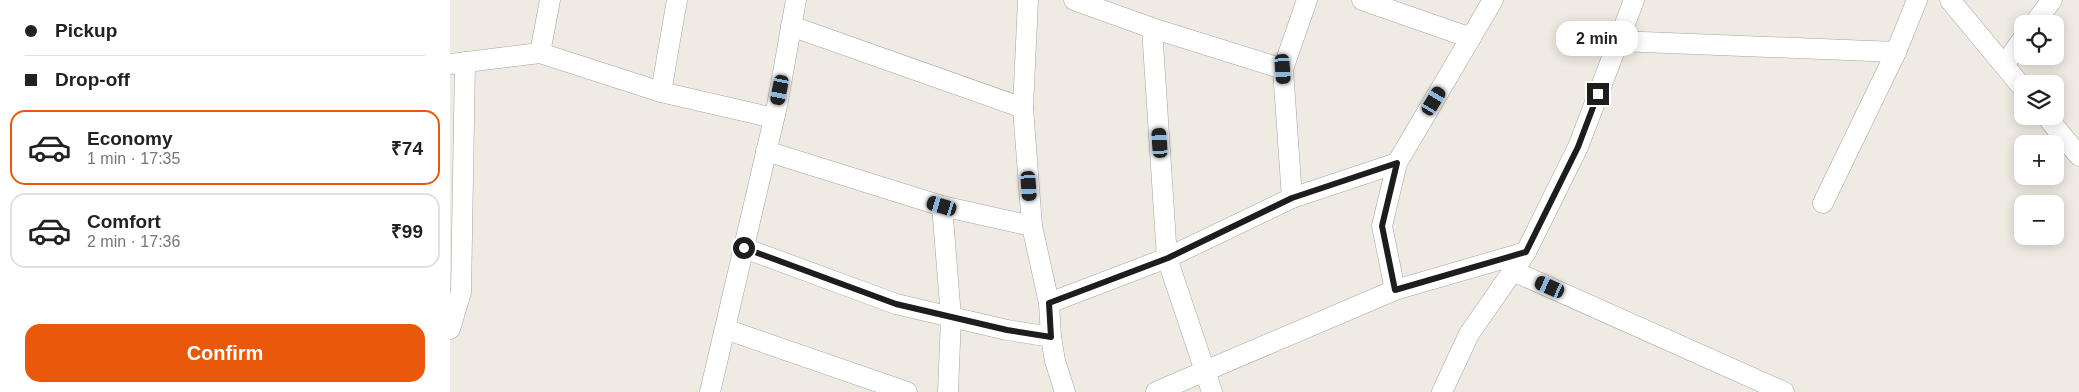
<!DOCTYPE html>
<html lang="en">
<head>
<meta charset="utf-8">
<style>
	:root { --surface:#fff; --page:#f6f6f6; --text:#222; --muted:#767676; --line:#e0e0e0; --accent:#ea580c }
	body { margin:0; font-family:Arial,sans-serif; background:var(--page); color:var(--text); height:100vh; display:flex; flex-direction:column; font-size:19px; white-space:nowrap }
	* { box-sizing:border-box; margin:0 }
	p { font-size:16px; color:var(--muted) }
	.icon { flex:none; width:28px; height:28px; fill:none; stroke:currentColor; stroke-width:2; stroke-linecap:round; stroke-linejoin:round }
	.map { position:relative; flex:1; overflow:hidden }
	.drawer { display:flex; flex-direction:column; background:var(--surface); width:450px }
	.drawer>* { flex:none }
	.banner { display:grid; align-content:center; height:110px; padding:0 25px; background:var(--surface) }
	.buttons { position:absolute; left:1564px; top:15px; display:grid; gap:10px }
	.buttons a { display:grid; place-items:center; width:50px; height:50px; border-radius:10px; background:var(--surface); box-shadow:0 2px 12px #0003; font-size:25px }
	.end { position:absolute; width:22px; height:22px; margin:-11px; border:6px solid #1d1d1d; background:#fff; box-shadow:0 0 0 2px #fff }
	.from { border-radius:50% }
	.bubble { position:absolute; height:35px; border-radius:15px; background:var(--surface); box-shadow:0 2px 12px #0003; font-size:16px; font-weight:700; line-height:35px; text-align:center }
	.car { position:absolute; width:15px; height:30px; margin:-15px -8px; border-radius:6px; box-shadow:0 0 4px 1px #0007; background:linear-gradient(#222 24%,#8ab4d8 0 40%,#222 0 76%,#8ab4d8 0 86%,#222 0) }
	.banner b { display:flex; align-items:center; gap:18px; height:48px; font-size:19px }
	.banner b+b { border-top:1px solid var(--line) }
	.banner i { width:12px; height:12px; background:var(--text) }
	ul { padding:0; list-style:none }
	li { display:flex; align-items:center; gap:15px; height:75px; margin:0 10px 8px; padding:0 15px; border:2px solid var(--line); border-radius:15px }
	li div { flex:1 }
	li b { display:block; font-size:19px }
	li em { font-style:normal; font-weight:700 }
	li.current { border-color:var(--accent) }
	li>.icon { width:45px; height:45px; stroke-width:1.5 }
	.cta { display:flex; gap:10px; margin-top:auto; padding:10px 25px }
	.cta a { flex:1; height:58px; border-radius:15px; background:var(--accent); color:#fff; font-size:20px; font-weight:700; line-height:58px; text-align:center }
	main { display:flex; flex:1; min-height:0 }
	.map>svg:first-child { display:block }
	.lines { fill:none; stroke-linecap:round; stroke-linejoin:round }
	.minor-casing { stroke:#a4a4a4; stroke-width:21 }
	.minor { stroke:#fff; stroke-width:20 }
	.route { stroke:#1d1d1d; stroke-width:6 }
</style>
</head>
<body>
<main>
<section class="drawer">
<div class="banner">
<b><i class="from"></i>Pickup</b>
<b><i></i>Drop-off</b>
</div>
<ul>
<li class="current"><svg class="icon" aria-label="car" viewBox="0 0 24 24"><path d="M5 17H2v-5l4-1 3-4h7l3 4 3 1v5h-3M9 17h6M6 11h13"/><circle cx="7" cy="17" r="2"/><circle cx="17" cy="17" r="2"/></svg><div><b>Economy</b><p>1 min · 17:35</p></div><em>₹74</em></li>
<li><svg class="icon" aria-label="car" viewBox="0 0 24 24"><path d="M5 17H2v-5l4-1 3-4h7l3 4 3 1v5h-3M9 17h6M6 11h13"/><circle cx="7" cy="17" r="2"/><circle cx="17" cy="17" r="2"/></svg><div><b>Comfort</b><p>2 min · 17:36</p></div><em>₹99</em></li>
</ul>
<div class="cta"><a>Confirm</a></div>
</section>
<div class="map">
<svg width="1629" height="392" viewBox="0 0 1629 392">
	<rect width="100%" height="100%" fill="#efeae2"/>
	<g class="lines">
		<defs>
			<g id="minor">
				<path d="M 912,0 L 1021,38"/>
				<path d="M 1500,0 L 1572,87"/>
				<path d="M 1584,24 L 1602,0"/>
				<path d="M 341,26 L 573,108 L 582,226 L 599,303 L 601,337"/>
				<path d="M 702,28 L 717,258 L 762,392"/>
				<path d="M 1168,41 L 1446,52"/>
				<path d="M 90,53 L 100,0"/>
				<path d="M 0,64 L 90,53 L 211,92 L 324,118"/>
				<path d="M 1554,65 L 1572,40"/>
				<path d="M 833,69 L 857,0"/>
				<path d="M 211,92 L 227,0"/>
				<path d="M 573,108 L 578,0"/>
				<path d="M 1596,116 L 1629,156"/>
				<path d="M 316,151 L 492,206 L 582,226"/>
				<path d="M 947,163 L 932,226 L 945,290 L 1076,252"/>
				<path d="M 842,198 L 947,163 L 1043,0"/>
				<path d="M 1373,203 L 1446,52 L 1467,0"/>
				<path d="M 492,206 L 501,317 L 498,392"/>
				<path d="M 294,248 L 446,304 L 557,330 L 601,337 L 605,361 L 615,392"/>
				<path d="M 1063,271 L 1334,392"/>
				<path d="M 599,303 L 717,258 L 842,198 L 833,69 L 702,28 L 624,0"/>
				<path d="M 0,329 L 11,292 L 15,62"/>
				<path d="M 275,329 L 457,392"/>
				<path d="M 260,392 L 327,106 L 346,0"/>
				<path d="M 706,392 L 945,290"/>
				<path d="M 992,392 L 1019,334 L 1076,252 L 1128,147 L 1184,0"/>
			</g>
		</defs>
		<use href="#minor" class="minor-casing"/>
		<use href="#minor" class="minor"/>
	</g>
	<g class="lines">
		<path class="route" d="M 294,248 L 446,304 L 557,330 L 601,337 L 599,303 L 718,258 L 842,198 L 947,163 L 932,226 L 945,290 L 1076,252 L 1128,147 L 1148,94"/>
	</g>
</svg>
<div class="buttons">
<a><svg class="icon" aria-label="locate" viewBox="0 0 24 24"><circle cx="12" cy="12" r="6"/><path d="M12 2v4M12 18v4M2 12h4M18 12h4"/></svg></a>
<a><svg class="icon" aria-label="layers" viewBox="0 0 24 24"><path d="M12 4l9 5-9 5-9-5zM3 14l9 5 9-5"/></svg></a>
<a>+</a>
<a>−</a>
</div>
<i class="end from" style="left:294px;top:248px"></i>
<i class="end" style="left:1148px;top:94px"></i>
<div class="bubble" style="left:1106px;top:21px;width:82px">2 min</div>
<i class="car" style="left:833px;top:69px;rotate:176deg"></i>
<i class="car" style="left:330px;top:90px;rotate:191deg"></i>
<i class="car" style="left:984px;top:101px;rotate:31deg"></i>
<i class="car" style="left:710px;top:143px;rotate:356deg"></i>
<i class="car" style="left:579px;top:186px;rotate:176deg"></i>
<i class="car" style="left:492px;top:206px;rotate:287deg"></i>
<i class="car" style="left:1100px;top:287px;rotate:294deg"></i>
</div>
</main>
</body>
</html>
